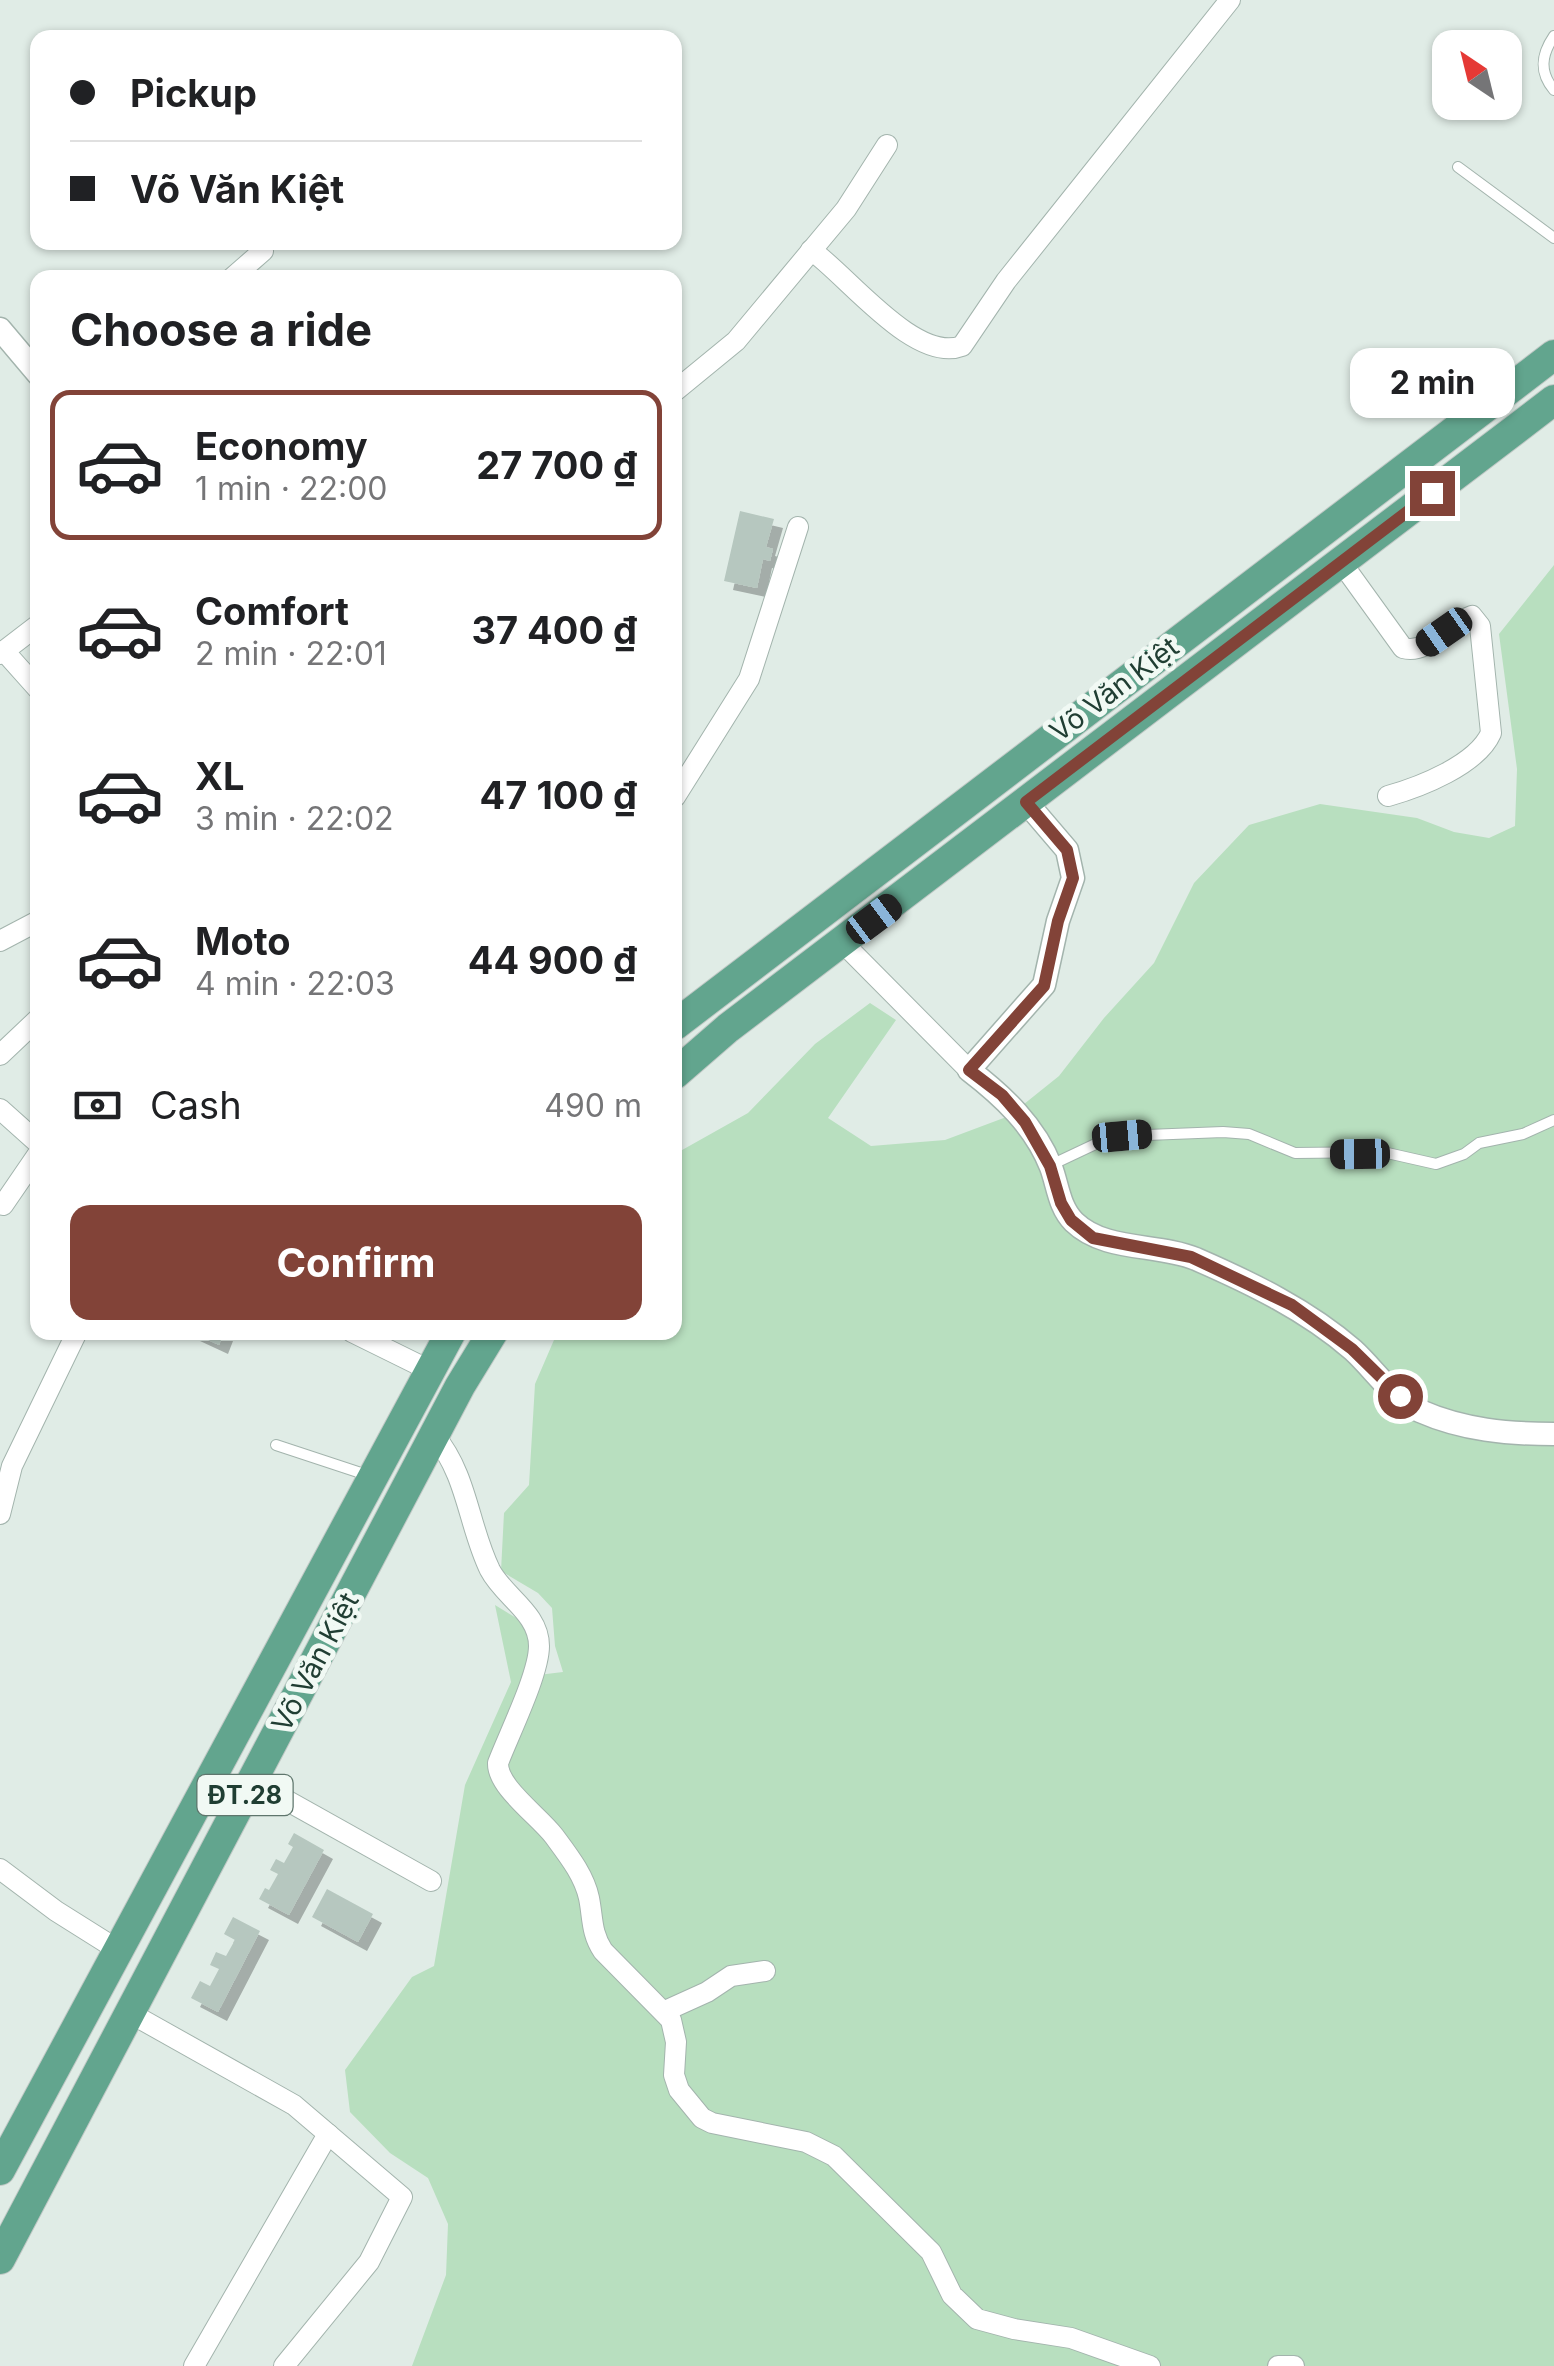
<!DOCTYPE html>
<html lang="en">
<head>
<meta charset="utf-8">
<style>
	:root { --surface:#fff; --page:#f6f6f6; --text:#202124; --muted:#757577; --line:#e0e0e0; --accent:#824338 }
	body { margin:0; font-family:Inter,sans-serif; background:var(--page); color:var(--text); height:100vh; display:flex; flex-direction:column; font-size:38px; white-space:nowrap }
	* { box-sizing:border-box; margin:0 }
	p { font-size:32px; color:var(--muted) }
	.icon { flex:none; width:55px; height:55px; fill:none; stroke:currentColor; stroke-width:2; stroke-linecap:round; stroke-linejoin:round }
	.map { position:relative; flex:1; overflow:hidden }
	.drawer { position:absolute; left:30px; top:270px; width:652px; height:1070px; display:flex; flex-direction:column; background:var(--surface); border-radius:20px; box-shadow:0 2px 8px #0004 }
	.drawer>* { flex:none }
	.guide { position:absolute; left:30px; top:30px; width:652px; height:220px; border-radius:20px; box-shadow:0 2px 8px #0004; display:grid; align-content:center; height:220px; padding:0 40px; background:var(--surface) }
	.needle { width:65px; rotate:325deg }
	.tools { position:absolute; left:1432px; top:30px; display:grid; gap:20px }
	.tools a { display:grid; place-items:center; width:90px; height:90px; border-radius:20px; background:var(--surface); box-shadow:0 2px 8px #0004; font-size:50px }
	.end { position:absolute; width:45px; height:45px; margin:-22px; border:12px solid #824338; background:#fff; box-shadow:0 0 0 5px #fff }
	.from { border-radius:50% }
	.bubble { position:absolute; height:70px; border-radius:20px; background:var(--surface); box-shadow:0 2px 8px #0004; font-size:32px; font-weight:700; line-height:70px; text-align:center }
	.car { position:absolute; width:30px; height:60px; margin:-30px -15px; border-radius:12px; box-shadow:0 0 8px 2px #0007; background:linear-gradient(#222 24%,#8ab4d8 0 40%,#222 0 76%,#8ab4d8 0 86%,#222 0) }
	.guide b { display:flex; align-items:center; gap:35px; height:95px; font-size:38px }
	.guide b+b { border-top:2px solid var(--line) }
	.guide i { width:25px; height:25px; background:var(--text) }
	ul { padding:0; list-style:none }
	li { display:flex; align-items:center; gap:30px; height:150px; margin:0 20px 15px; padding:0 20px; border:5px solid transparent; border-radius:20px }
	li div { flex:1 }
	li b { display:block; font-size:38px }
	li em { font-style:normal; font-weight:700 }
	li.current { border-color:var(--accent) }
	li>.icon { width:90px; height:90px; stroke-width:1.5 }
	h2 { padding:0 40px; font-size:45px; line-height:120px }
	.pay { display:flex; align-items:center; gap:25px; height:110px; padding:0 40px; font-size:38px }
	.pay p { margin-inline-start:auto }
	.primary-button { display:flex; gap:20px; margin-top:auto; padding:20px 40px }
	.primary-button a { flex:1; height:115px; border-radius:20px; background:var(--accent); color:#fff; font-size:40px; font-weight:700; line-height:115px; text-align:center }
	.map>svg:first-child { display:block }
	.green { fill:#b8dfbf }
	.building { fill:#b6c7bf; filter:url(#shadow) }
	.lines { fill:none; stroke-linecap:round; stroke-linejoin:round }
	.service-casing { stroke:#a3b4ad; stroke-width:12 }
	.minor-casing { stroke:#a3b4ad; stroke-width:22 }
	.tertiary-casing { stroke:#a3b4ad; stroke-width:25 }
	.primary-casing { stroke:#c1c9c6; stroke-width:32 }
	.service { stroke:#fff; stroke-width:10 }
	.minor { stroke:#fff; stroke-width:20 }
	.tertiary { stroke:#fff; stroke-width:22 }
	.primary { stroke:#62a58e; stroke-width:30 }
	.route { stroke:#824338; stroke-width:12 }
	.labels { text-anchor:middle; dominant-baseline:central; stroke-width:10; stroke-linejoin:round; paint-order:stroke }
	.shield { fill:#f1f9f4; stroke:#5f766d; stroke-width:2.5 }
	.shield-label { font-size:25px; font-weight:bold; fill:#203e33 }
	.street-label { font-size:28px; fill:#203e33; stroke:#f1f9f4 }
</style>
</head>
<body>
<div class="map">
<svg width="1554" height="2366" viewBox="0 0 1554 2366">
	<defs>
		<filter id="shadow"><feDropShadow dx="9" dy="9" stdDeviation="0" flood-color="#0004"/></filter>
	</defs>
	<rect width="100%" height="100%" fill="#e0ece6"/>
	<path class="green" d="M 1554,565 L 1554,2366 L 412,2366 L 446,2275 L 448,2224 L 428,2178 L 390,2153 L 350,2112 L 345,2070 L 412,1977 L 434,1966 L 465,1785 L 511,1682 L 495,1605 L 518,1619 L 540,1649 L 538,1675 L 563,1672 L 555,1646 L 552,1608 L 538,1593 L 501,1571 L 504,1513 L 529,1485 L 535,1384 L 557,1333 L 675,1332 L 675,1154 L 748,1113 L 815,1044 L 870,1003 L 896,1020 L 828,1118 L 871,1146 L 945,1140 L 1009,1116 L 1059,1076 L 1104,1018 L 1154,963 L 1194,883 L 1249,825 L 1320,804 L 1417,818 L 1454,832 L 1489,838 L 1515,826 L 1517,769 L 1499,634 Z"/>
	<g class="building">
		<path d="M 740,511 L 774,519 L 766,547 L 773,549 L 770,561 L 763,559 L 757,588 L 724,581 Z"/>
		<path d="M 191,1332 L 224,1332 L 219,1345 Z"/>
		<path d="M 294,1833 L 324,1850 L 289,1915 L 259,1899 L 265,1888 L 269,1890 L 278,1874 L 270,1870 L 276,1859 L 284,1863 L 293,1847 L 288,1844 Z"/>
		<path d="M 327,1889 L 373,1914 L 358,1942 L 312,1917 Z"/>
		<path d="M 233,1917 L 260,1931 L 218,2012 L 191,1998 L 200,1981 L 210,1986 L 219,1969 L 210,1965 L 216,1952 L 226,1956 L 235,1940 L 224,1934 Z"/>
	</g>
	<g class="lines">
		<defs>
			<g id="service">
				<path d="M 1554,36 C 1541,55 1539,72 1554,90"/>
				<path d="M 1458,167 L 1554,238"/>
				<path d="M 1051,1165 L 1104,1140 L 1122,1136 L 1223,1132 L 1249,1134 L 1295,1153 L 1383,1152 L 1436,1164 L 1464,1154 L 1479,1143 L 1523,1134 L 1554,1120"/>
				<path d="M 276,1445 L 370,1476"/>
			</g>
			<g id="minor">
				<path d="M 811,250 C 847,275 915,364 962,346 L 1006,281 L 1230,0"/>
				<path d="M 232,278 L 263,251"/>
				<path d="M 675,391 L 736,341 L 846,209 L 887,145"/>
				<path d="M 1341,562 L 1403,648 C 1428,655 1449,624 1472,616 L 1480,626 L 1491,733 C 1477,765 1420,787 1388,796"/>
				<path d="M 4,651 L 38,689"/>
				<path d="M 0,654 L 38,625"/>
				<path d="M 675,797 L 749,679 L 798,527"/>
				<path d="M 0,941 L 38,921"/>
				<path d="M 843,943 L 969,1070"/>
				<path d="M 0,1055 L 38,1019"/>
				<path d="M 0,1109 L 38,1143"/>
				<path d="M 0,1204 L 3,1205 L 38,1154"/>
				<path d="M 352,1332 L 429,1370"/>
				<path d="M 434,1435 C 468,1476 468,1525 490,1570 C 504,1597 539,1613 539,1646 C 539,1674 509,1734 498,1763 C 497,1787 539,1816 554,1836 C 568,1855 584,1875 589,1898 C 593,1918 591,1933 603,1951 L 671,2020 L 676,2042 L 674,2075 L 679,2090 L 702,2118 L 712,2123 L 806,2142 L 834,2156 L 931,2252 L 952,2295 L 977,2319 L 1014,2329 L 1071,2338 L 1150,2366"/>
				<path d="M 0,1514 L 12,1466 L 77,1332"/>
				<path d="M 252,1781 L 431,1881"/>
				<path d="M 0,1869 L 56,1911 L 118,1950"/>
				<path d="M 665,2011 L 707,1992 L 731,1976 L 765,1971"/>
				<path d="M 130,2013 L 294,2105 L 402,2197 L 369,2262 L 284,2366"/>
				<path d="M 194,2366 L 328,2134"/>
				<path d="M 1278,2366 L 1294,2366"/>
			</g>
			<g id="tertiary">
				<path d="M 0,329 L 38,374"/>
				<path d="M 1026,802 L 1067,850 L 1073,878 L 1058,921 L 1044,985 L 969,1070 C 1003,1096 1035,1126 1051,1167 C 1058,1186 1059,1207 1074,1222 C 1105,1252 1157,1243 1196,1259 C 1251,1283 1307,1310 1353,1350 C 1374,1369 1394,1400 1420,1411 C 1463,1430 1508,1434 1554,1434"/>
			</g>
			<g id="primary">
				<path d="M 675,1025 L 1554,355"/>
				<path d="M 675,1074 L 728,1028 L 1554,400"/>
				<path d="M 0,2170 L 451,1332"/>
				<path d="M 0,2259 L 460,1386 L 493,1332"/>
			</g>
		</defs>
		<use href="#service" class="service-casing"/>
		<use href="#minor" class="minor-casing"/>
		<use href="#tertiary" class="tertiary-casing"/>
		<use href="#primary" class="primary-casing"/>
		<use href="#service" class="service"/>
		<use href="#minor" class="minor"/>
		<use href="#tertiary" class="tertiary"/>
		<use href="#primary" class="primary"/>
	</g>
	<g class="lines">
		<path class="route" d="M 1400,1396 L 1352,1349 L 1292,1305 L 1191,1257 L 1093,1238 L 1071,1220 L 1061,1203 L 1050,1166 L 1025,1122 L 1002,1095 L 969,1070 L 1044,986 L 1058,921 L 1073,878 L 1067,850 L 1026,802 L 1432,493"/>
	</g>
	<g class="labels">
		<rect class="shield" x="197.5" y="1775" width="95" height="40" rx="8"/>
		<g class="shield-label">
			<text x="245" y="1795">ĐT.28</text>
		</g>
		<g class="street-label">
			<text transform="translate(1114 689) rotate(-37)">Võ Văn Kiệt</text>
			<text transform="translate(315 1662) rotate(-62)">Võ Văn Kiệt</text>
		</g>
	</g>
</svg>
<div class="tools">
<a><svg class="needle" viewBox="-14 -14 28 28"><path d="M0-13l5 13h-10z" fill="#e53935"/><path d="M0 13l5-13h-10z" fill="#757577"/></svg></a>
</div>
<i class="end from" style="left:1400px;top:1396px"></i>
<i class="end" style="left:1432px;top:493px"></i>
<div class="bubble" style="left:1350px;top:348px;width:165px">2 min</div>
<i class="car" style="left:1444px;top:632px;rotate:235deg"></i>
<i class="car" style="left:874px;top:919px;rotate:53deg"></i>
<i class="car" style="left:1122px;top:1136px;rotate:85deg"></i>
<i class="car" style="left:1360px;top:1154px;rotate:269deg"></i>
<div class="guide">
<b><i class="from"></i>Pickup</b>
<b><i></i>Võ Văn Kiệt</b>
</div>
<section class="drawer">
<h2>Choose a ride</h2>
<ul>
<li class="current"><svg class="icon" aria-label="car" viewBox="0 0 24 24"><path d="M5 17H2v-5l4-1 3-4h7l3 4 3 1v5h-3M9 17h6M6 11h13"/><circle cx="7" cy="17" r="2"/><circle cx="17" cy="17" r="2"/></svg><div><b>Economy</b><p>1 min · 22:00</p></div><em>27 700 ₫</em></li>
<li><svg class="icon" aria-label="car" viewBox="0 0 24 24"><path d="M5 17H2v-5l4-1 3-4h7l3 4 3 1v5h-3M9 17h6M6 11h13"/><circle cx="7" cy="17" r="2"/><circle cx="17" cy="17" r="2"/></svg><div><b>Comfort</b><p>2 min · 22:01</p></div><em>37 400 ₫</em></li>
<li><svg class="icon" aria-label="car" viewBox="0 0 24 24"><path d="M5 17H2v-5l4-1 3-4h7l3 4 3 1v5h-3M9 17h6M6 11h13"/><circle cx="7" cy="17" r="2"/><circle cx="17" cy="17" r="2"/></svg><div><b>XL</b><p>3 min · 22:02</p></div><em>47 100 ₫</em></li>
<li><svg class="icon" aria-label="car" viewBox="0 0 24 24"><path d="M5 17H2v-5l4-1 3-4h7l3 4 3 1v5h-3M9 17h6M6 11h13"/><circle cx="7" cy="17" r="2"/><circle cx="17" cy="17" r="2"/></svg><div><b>Moto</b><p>4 min · 22:03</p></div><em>44 900 ₫</em></li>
</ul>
<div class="pay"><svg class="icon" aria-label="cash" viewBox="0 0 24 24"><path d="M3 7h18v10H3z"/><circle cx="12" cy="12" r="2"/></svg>Cash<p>490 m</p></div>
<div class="primary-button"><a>Confirm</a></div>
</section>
</div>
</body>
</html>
